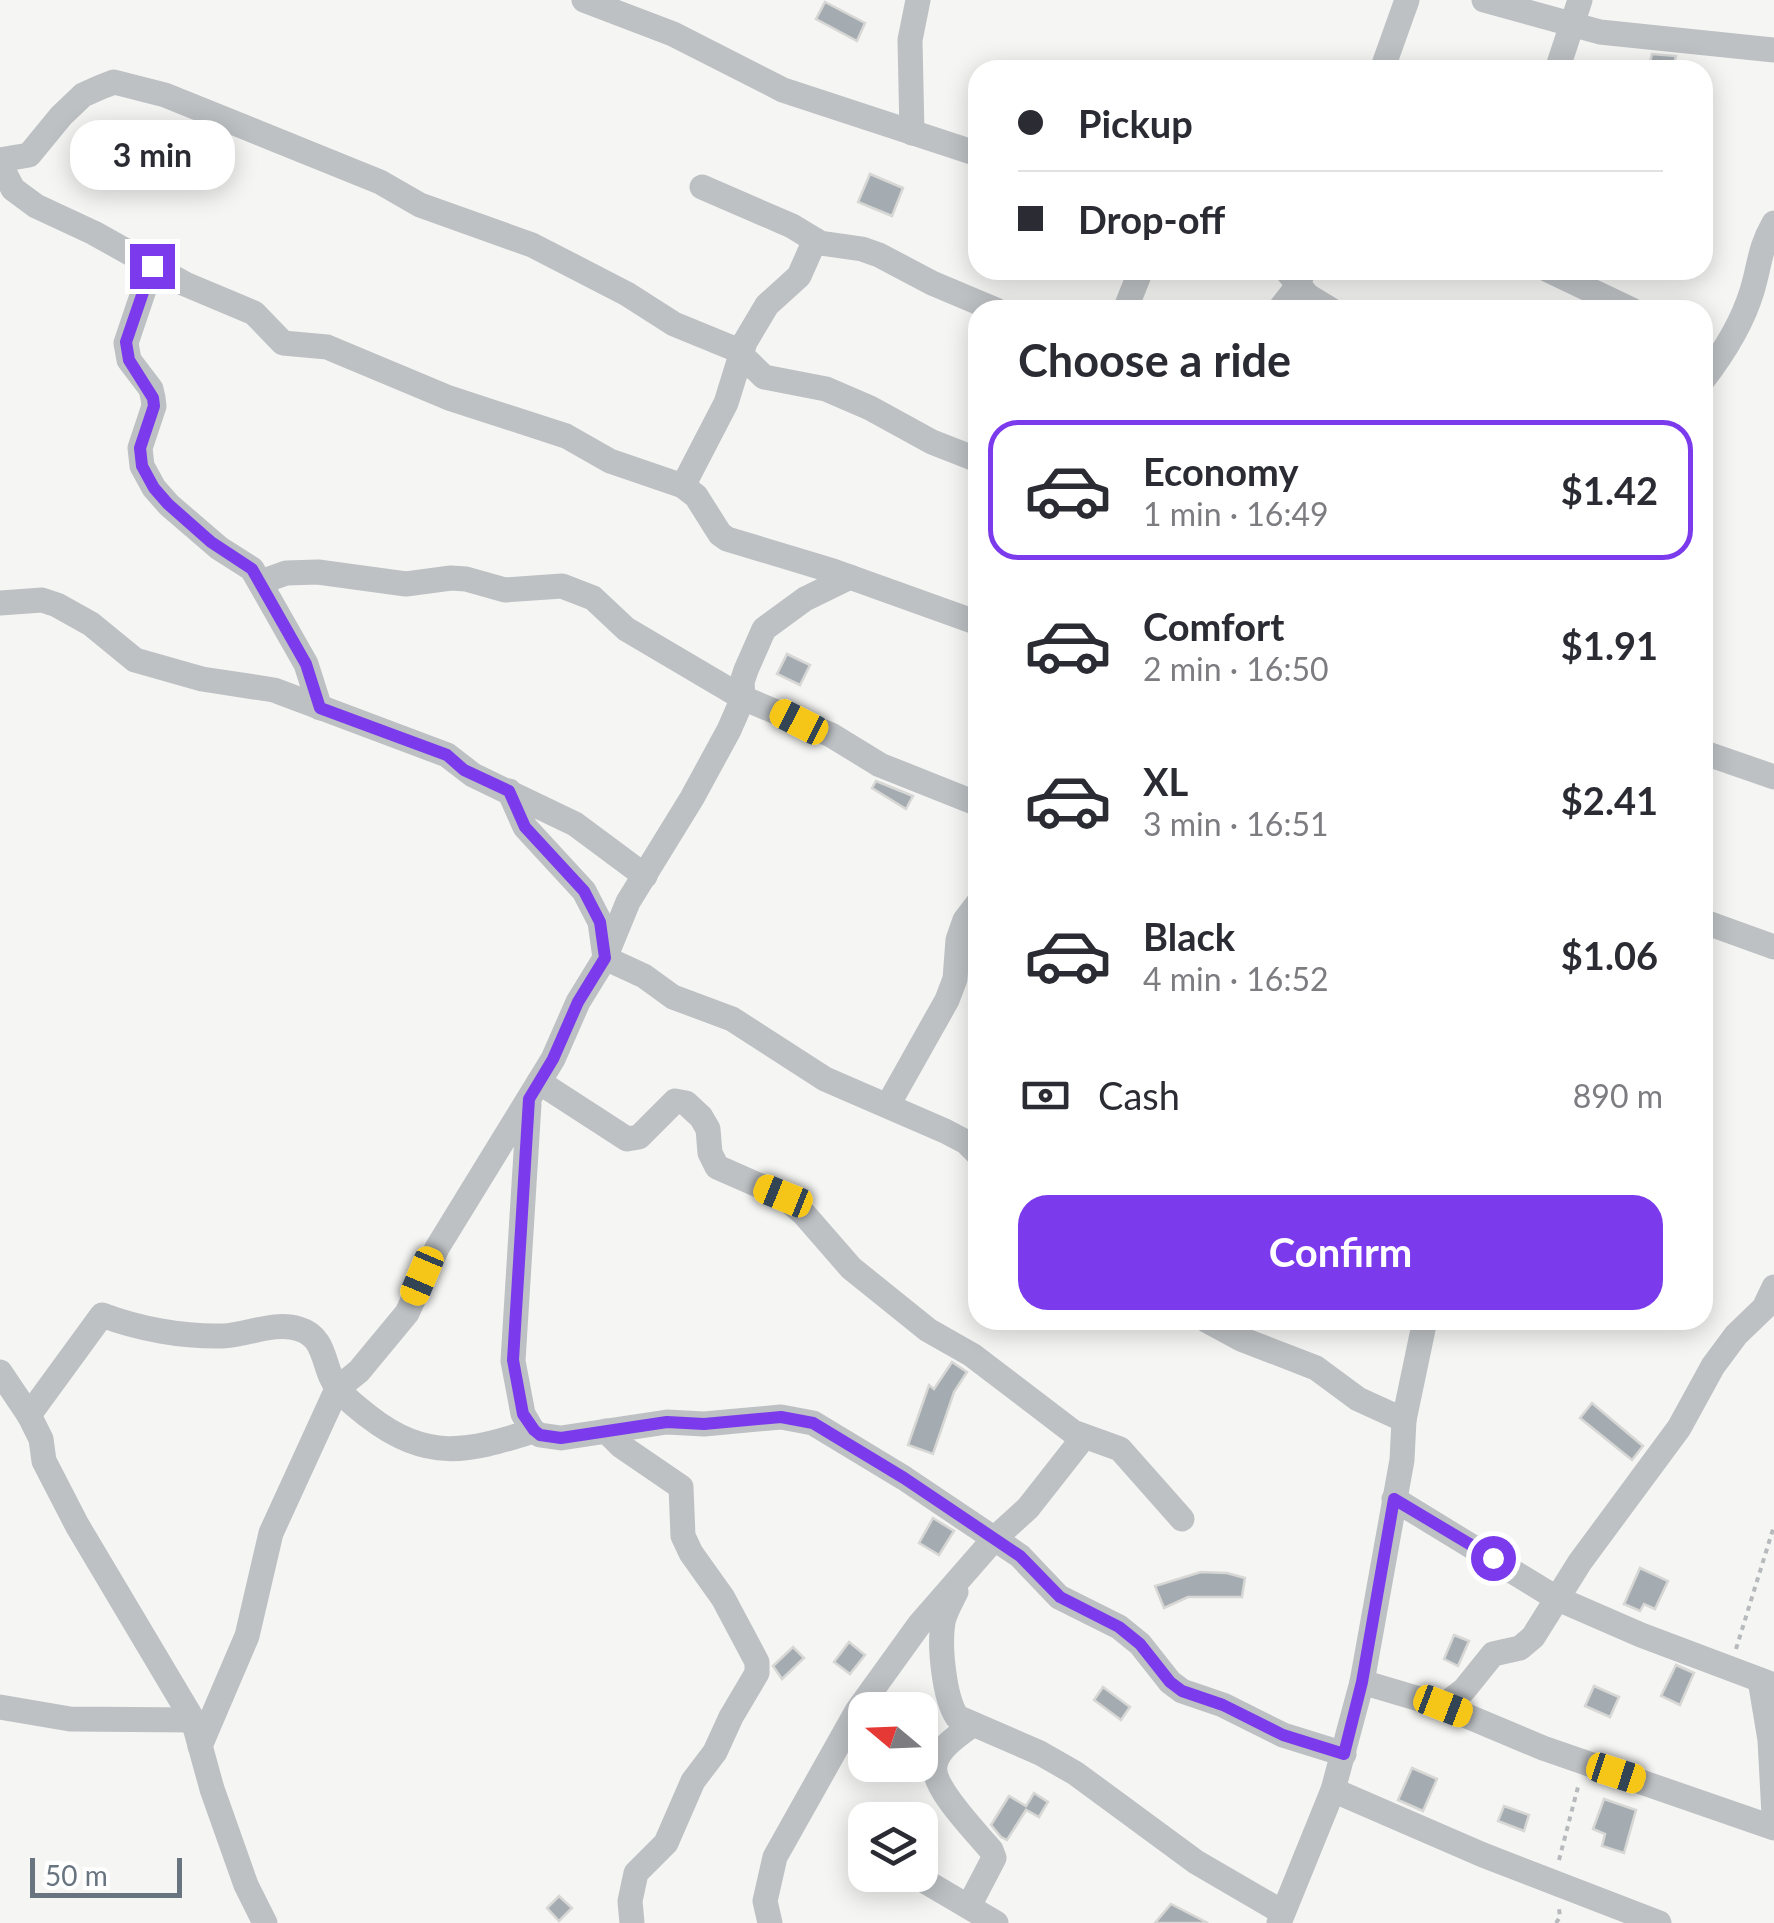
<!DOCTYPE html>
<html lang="en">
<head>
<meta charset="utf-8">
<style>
	:root { --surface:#fff; --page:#f7f7f7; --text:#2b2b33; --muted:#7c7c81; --line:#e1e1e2; --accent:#7c3aed }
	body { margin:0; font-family:Lato,sans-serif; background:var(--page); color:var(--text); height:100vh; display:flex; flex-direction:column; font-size:38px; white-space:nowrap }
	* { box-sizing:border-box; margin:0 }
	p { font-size:32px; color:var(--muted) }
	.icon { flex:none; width:55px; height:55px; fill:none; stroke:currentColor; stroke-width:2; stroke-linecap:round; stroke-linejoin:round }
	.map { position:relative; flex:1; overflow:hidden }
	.details { position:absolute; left:968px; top:300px; width:745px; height:1030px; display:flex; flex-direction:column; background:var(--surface); border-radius:30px; box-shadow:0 5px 25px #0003 }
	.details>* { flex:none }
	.guide { position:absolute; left:968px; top:60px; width:745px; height:220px; border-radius:30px; box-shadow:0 5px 25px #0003; display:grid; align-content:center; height:220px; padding:0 50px; background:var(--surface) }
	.needle { width:65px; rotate:289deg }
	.fabs { position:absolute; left:848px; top:1692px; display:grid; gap:20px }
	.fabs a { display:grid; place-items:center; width:90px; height:90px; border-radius:20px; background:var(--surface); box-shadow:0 5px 25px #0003; font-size:50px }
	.scale { position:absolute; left:30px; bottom:25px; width:152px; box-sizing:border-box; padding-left:10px; border:5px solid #687580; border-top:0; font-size:28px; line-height:35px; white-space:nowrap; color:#687580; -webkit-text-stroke:8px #fff; paint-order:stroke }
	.end { position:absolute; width:45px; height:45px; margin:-22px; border:12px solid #7c3aed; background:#fff; box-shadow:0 0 0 5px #fff }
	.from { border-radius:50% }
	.bubble { position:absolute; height:70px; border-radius:30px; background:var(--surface); box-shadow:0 5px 25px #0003; font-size:32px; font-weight:700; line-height:70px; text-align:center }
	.car { position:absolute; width:30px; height:60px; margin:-30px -15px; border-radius:12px; box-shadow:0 0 8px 2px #0007; background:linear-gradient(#f5c518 24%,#345 0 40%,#f5c518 0 76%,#345 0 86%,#f5c518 0) }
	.guide b { display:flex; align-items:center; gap:35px; height:95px; font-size:38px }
	.guide b+b { border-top:2px solid var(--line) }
	.guide i { width:25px; height:25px; background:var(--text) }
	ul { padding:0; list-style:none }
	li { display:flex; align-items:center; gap:30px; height:140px; margin:0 20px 15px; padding:0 30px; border:5px solid transparent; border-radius:30px }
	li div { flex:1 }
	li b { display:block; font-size:38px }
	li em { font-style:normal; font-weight:700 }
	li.active { border-color:var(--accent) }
	li>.icon { width:90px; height:90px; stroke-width:1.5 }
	h2 { padding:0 50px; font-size:45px; line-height:120px }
	.pay { display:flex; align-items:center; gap:25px; height:110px; padding:0 50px; font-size:38px }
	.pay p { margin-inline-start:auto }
	.button { display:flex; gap:20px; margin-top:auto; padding:20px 50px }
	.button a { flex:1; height:115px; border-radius:30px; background:var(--accent); color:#fff; font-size:40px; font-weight:700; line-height:115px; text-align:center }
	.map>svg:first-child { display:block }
	.building { fill:#a5acb1; stroke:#d7d7d5; stroke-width:2.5 }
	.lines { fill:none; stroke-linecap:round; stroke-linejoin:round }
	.path { stroke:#b7babc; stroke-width:4; stroke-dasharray:5 5; stroke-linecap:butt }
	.minor { stroke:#bdc1c4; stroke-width:25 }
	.route { stroke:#7c3aed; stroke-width:12 }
</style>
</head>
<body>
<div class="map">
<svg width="1774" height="1923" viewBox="0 0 1774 1923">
	<rect width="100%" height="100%" fill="#f5f5f3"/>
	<g class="building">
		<path d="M 825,2 L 865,23 L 857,41 L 816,19 Z"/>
		<path d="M 1652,54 L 1676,56 L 1672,70 L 1649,66 Z"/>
		<path d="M 870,174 L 903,188 L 892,216 L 858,202 Z"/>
		<path d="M 787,654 L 810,665 L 800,685 L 777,674 Z"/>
		<path d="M 876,781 L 913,796 L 906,809 L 872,788 Z"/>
		<path d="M 952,1362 L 967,1372 L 954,1392 L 933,1454 L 908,1445 L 929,1385 L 934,1389 Z"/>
		<path d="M 1592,1403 L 1643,1446 L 1632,1460 L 1580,1418 Z"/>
		<path d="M 933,1518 L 954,1531 L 939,1555 L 919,1543 Z"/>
		<path d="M 1640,1568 L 1668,1581 L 1655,1609 L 1644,1604 L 1640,1611 L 1624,1604 Z"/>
		<path d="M 1201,1572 L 1227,1573 L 1245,1578 L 1242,1597 L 1188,1597 L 1164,1608 L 1155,1586 Z"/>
		<path d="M 1454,1635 L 1469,1641 L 1458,1666 L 1444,1659 Z"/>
		<path d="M 849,1642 L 865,1655 L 850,1674 L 834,1662 Z"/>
		<path d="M 793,1647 L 804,1658 L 782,1679 L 773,1666 Z"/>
		<path d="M 1676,1665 L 1694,1673 L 1680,1705 L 1661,1696 Z"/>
		<path d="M 1594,1686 L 1619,1697 L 1610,1717 L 1585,1706 Z"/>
		<path d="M 1103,1687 L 1130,1707 L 1121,1720 L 1094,1700 Z"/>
		<path d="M 1412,1768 L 1437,1779 L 1423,1811 L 1398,1800 Z"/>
		<path d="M 1034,1793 L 1048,1802 L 1039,1817 L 1026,1810 L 1007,1840 L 1001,1837 L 991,1825 L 1009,1796 L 1026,1806 Z"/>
		<path d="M 1604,1799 L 1636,1810 L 1624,1853 L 1602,1846 L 1605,1834 L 1593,1829 Z"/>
		<path d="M 1504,1806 L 1529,1815 L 1524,1831 L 1498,1821 Z"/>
		<path d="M 559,1896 L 572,1908 L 559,1921 L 547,1908 Z"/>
		<path d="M 1171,1904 L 1208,1923 L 1155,1923 Z"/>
	</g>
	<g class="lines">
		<g class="path">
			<path d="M 1736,1649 L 1774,1526"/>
			<path d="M 1559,1860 L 1579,1783"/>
			<path d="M 1556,1923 L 1560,1917 L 1559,1909"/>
		</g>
		<g class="minor">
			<path d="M 584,0 L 673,34 L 783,90 L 978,154"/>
			<path d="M 1484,0 L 1600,32 L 1774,50"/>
			<path d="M 1382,70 L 1407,0"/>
			<path d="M 1557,70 L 1580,0"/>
			<path d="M 912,133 L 910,40 L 918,0"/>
			<path d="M 0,160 L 29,155 L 61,116 L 83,95 L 101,87 L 114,82 L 165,95 L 380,182 L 420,205 L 532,245 L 627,294 L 674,324 L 735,349 L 764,377 L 826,389 L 870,408 L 932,442 L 978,460"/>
			<path d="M 0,164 L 13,189 L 36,206 L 94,233 L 185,284 L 254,313 L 283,343 L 327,347 L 449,398 L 566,436 L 610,461 L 683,486 L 696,496 L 720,534 L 727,539 L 833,571 L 978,623"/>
			<path d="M 702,187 L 792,226 L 820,243 L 862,249 L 879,255 L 932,283 L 996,310"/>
			<path d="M 152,266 L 126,343 L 129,360 L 151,389 L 153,398 L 154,406 L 140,448 L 142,466 L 154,488 L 169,505 L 219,548 L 252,569 L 306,664 L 320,708"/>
			<path d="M 1286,270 L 1308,296 L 1331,310"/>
			<path d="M 1548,270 L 1632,310"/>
			<path d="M 1125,310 L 1141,270"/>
			<path d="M 1279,310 L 1297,287 L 1303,272"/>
			<path d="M 1702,381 C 1723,354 1742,324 1752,291 C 1760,265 1759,249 1774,223"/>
			<path d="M 683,486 L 726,403 L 745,342 L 767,305 L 799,276 L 815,240"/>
			<path d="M 261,582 L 286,573 L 318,572 L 406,584 L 451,578 L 466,579 L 505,590 L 562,586 L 593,598 L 626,629 L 743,698 L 831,735 L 880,765 L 978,804"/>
			<path d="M 0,603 L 42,600 L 57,605 L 91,624 L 135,660 L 202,679 L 274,690 L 447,755 L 473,775 L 575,824 L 645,876"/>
			<path d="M 1702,752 L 1774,777"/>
			<path d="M 509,791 L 525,827 L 584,891 L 600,922 L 605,958 L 644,976 L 673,997 L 732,1019 L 825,1079 L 945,1131 L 966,1142 L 978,1154"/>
			<path d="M 1702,921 L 1774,947"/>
			<path d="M 539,1082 L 627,1139 L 639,1137 L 675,1101 L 686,1103 L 701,1117 L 708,1129 L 710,1153 L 717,1167 L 783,1196 L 804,1214 L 851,1268 L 928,1330 L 972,1355 L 1073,1432 L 1120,1449 L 1182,1519"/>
			<path d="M 529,1104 L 513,1361 L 523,1414 L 533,1431 L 540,1435 L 561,1438 L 667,1422 L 704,1424 L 781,1417 L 813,1423 L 904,1478 L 1020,1556 L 1059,1597 L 1119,1627 L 1140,1644 L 1170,1682 L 1182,1691 L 1223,1705 L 1283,1735 L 1344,1754"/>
			<path d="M 888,1105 L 947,1000 L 955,979 L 958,940 L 965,920 L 978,903"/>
			<path d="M 1206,1320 L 1241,1339 L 1316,1368 L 1358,1399 L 1404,1420"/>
			<path d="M 0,1372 L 29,1415 L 41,1439 L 44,1461 L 77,1525 L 193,1720 L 212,1789 L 246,1885 L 265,1923"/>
			<path d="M 29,1415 L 102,1315 C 139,1329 183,1337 223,1336 C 247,1335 275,1321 299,1329 C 323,1336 323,1359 331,1377 C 338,1393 354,1405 368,1416 C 427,1462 467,1452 533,1431"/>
			<path d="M 606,1431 L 621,1446 L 681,1487 L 683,1536 L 691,1553 L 723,1598 L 757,1662 L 757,1673 L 731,1717 L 715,1752 L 693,1781 L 666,1843 L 636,1873 L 630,1901 L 632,1923"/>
			<path d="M 1394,1499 L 1556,1598 L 1641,1635 L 1774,1685"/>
			<path d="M 956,1592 C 951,1602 945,1612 943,1622 C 939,1646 944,1697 957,1717 L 1040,1753 L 1075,1773 L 1196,1862 L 1282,1912"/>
			<path d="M 1760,1680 L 1770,1740 L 1774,1815"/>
			<path d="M 1362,1682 L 1443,1706 L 1543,1748 L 1774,1828"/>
			<path d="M 1443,1706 L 1464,1690 L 1493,1654 L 1520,1648 L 1533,1637 L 1580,1562 L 1679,1428 L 1713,1366 L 1736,1335 L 1764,1308 L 1774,1287"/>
			<path d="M 0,1707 L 70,1719 L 193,1720"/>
			<path d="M 200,1746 L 247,1636 L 271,1533 L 337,1389 L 359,1371 L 407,1313 L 437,1248 L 553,1059 L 578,1002 L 605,958 L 628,902 L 692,798 L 729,730 L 743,698 L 742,682 L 746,670 L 764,629 L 805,599 L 850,577"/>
			<path d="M 1333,1790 L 1483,1855 L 1659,1923"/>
			<path d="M 928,1883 L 996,1923"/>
			<path d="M 969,1906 L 994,1858 L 991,1850 C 977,1833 931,1787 935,1765 C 938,1748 959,1735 972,1725"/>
			<path d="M 770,1923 L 765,1901 L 775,1857 L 857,1711 L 919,1625 L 994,1539 L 1028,1508 L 1083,1438"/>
			<path d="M 1279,1923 L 1333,1790 L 1362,1682 L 1402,1460 L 1404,1420 L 1425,1320"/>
		</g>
	</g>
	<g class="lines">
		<path class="route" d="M 152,266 L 126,342 L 129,360 L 153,398 L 154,406 L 140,448 L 142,466 L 154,488 L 168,504 L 211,542 L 252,569 L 306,664 L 320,708 L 447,755 L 464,770 L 509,791 L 525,827 L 584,891 L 600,922 L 605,958 L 578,1002 L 553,1059 L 529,1099 L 513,1360 L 523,1414 L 534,1430 L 540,1435 L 561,1438 L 667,1422 L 704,1424 L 781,1417 L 813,1423 L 904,1478 L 1020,1556 L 1060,1597 L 1119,1627 L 1140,1644 L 1170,1682 L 1182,1691 L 1223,1705 L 1283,1735 L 1344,1754 L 1362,1682 L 1394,1499 L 1493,1558"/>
	</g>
</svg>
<div class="fabs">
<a><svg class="needle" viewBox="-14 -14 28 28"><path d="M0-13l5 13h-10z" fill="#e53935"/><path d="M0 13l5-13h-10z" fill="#7c7c81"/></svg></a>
<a><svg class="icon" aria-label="layers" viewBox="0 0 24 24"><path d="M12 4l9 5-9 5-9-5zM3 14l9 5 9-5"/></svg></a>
</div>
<div class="scale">50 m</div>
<i class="end from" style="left:1493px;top:1558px"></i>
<i class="end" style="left:152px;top:266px"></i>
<div class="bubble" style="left:70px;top:120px;width:165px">3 min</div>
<i class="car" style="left:799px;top:722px;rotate:297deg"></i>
<i class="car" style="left:783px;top:1196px;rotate:292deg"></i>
<i class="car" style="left:422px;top:1276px;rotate:203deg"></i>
<i class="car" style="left:1443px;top:1706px;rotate:111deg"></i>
<i class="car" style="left:1616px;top:1773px;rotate:108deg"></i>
<div class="guide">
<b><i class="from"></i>Pickup</b>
<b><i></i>Drop-off</b>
</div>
<section class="details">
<h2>Choose a ride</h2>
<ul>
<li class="active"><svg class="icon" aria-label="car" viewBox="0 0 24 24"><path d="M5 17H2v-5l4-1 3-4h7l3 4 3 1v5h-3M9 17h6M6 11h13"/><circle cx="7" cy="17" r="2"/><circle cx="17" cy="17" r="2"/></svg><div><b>Economy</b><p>1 min · 16:49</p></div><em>$1.42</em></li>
<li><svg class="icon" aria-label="car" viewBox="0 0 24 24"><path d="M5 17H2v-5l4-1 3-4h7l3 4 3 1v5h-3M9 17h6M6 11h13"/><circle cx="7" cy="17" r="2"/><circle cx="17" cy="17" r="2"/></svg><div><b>Comfort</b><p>2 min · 16:50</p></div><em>$1.91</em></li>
<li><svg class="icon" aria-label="car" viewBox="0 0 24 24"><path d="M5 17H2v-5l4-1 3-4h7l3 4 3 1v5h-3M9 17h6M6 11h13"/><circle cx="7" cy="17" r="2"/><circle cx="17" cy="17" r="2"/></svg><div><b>XL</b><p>3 min · 16:51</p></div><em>$2.41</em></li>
<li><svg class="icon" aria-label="car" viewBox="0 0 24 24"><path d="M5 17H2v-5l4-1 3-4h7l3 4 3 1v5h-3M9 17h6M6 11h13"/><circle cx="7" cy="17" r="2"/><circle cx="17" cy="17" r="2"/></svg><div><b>Black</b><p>4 min · 16:52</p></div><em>$1.06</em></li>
</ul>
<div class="pay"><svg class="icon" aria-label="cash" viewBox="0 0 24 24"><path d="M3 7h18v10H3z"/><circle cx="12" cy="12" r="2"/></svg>Cash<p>890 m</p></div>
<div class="button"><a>Confirm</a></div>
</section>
</div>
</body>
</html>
